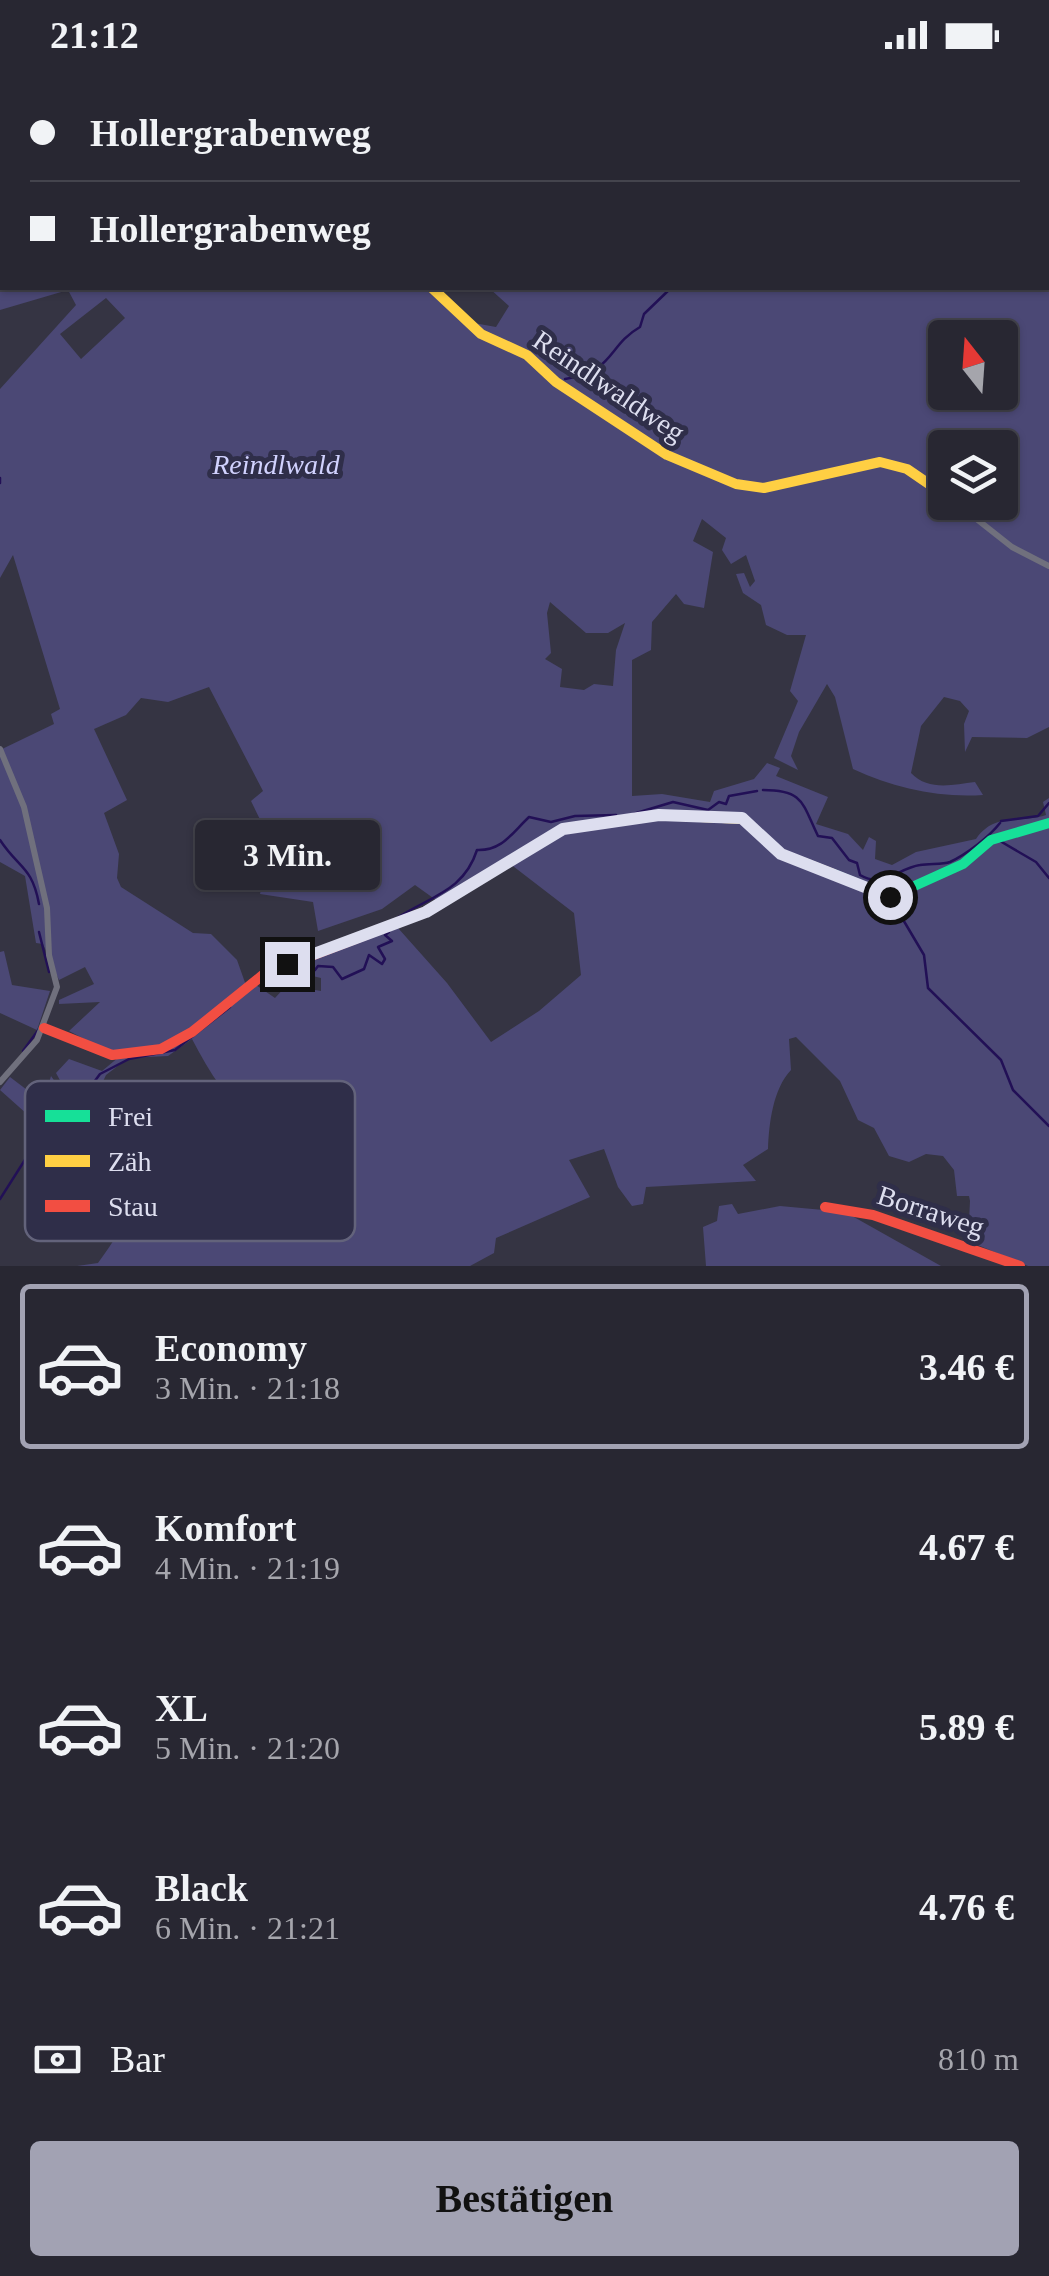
<!DOCTYPE html>
<html lang="de">
<head>
<meta charset="utf-8">
<style>
	:root { --surface:#282732; --page:#34333e; --text:#f1f3f6; --muted:#a5a5ac; --line:#44444d; --accent:#a2a2b3 }
	body { margin:0; font-family:Georgia,serif; background:var(--page); color:var(--text); height:100vh; display:flex; flex-direction:column; font-size:38px; white-space:nowrap }
	* { box-sizing:border-box; margin:0 }
	p { font-size:32px; color:var(--muted) }
	.icon { flex:none; width:55px; height:55px; fill:none; stroke:currentColor; stroke-width:2; stroke-linecap:round; stroke-linejoin:round }
	.map { position:relative; height:1196px; overflow:hidden }
	.drawer { display:flex; flex-direction:column; background:var(--surface); flex:1 }
	.drawer>* { flex:none }
	.guide { position:absolute; left:0px; top:0px; width:1050px; height:220px; box-shadow:0 2px 8px #0004,0 0 0 2px var(--line); display:grid; align-content:center; height:220px; padding:0 30px; background:var(--surface) }
	.needle { width:65px; rotate:343deg }
	.fabs { position:absolute; left:928px; top:250px; display:grid; gap:20px }
	.fabs a { display:grid; place-items:center; width:90px; height:90px; border-radius:10px; background:var(--surface); box-shadow:0 2px 8px #0004,0 0 0 2px var(--line); font-size:50px }
	.end { position:absolute; width:45px; height:45px; margin:-22px; border:12px solid #dddeef; background:#111; box-shadow:0 0 0 5px #111 }
	.from { border-radius:50% }
	.bubble { position:absolute; height:70px; border-radius:10px; background:var(--surface); box-shadow:0 2px 8px #0004,0 0 0 2px var(--line); font-size:32px; font-weight:600; line-height:70px; text-align:center }
	.guide b { display:flex; align-items:center; gap:35px; height:95px; font-size:38px }
	.guide b+b { border-top:2px solid var(--line) }
	.guide i { width:25px; height:25px; background:var(--text) }
	ul { padding:18px 0 0; list-style:none }
	li { display:flex; align-items:center; gap:30px; height:165px; margin:0 20px 15px; padding:0 10px; border:5px solid transparent; border-radius:10px }
	li div { flex:1 }
	li b { display:block; font-size:38px }
	li em { font-style:normal; font-weight:600 }
	li.on { border-color:var(--accent) }
	li>.icon { width:90px; height:90px; stroke-width:1.5 }
	.pay { display:flex; align-items:center; gap:25px; height:110px; padding:0 30px; font-size:38px }
	.pay p { margin-inline-start:auto }
	.button { display:flex; gap:20px; margin-top:auto; padding:20px 30px }
	.button a { flex:1; height:115px; border-radius:10px; background:var(--accent); color:#111; font-size:40px; font-weight:600; line-height:115px; text-align:center }
	.status { display:flex; justify-content:space-between; align-items:center; height:70px; padding:0 50px; background:var(--surface); direction:ltr }
	.status svg { height:28px; fill:currentColor }
	.map>svg:first-child { display:block }
	.green { fill:#4b4875; fill-rule:evenodd }
	.lines { fill:none; stroke-linecap:round; stroke-linejoin:round }
	.stream { stroke:#221056; stroke-width:2.5 }
	.street { stroke:#70707d; stroke-width:6 }
	.fast { stroke:#16e098; stroke-width:10 }
	.slow { stroke:#ffcf43; stroke-width:10 }
	.jam { stroke:#f24e42; stroke-width:10 }
	.route { stroke:#dddeef; stroke-width:12 }
	.labels { text-anchor:middle; dominant-baseline:central; stroke-width:10; stroke-linejoin:round; paint-order:stroke }
	.street-label { font-size:28px; fill:#dddeef; stroke:#2f2e49 }
	.park-label { font-size:28px; font-style:italic; fill:#d1d2fe; stroke:#2f2e49 }
	.key { fill:#2f2e49; stroke:#63637b; stroke-width:2.5 }
	.key-label { font-size:28px; fill:#dddeef }
</style>
</head>
<body>
<div class="status"><b>21:12</b><svg viewBox="0 0 49 12"><path d="M0 12V9h3v3zM5 12V6h3v6zM10 12V3h3v9zM15 12V0h3v12zM26 1h20v11H26zM47 4h2v5h-2z"/></svg></div>
<div class="map">
<svg width="1049" height="1196" viewBox="0 0 1049 1196">
	<rect width="100%" height="100%" fill="#353443"/>
	<g class="green">
		<path d="M 761,0 L 1049,0 L 1049,657 L 1027,668 L 972,667 L 965,682 L 964,654 L 969,641 L 960,631 L 944,627 L 921,656 L 911,703 C 928,721 952,715 975,712 L 983,725 C 938,728 894,718 853,699 L 835,627 L 827,614 L 799,662 L 791,686 L 798,700 L 774,688 L 798,631 L 790,621 L 806,565 L 787,565 L 766,555 L 761,535 L 743,523 L 736,504 L 744,503 L 750,517 L 755,511 L 746,485 L 731,494 L 722,480 L 726,468 L 702,449 L 693,471 L 713,482 L 704,538 L 684,534 L 676,524 L 652,552 L 651,580 L 632,590 L 632,726 L 662,724 L 710,732 L 714,721 L 754,709 L 767,693 L 780,698 L 776,706 L 828,727 L 816,754 L 848,764 L 863,780 L 869,767 L 876,771 L 875,789 L 892,795 L 916,782 L 976,769 C 995,742 1018,754 1046,745 L 1043,732 L 1049,728 L 1049,1196 L 1028,1196 L 968,1171 L 970,1131 L 969,1126 L 957,1126 L 954,1100 L 943,1086 L 926,1084 L 909,1092 L 889,1086 L 874,1058 L 858,1050 L 840,1011 L 796,967 L 789,969 L 791,1000 C 773,1019 769,1053 768,1079 L 743,1095 L 756,1111 L 646,1117 L 643,1134 L 632,1136 L 618,1117 L 604,1079 L 569,1090 L 590,1127 L 496,1168 L 494,1183 L 470,1196 L 77,1196 L 98,1193 C 113,1173 126,1149 143,1130 C 169,1101 263,1098 305,1089 L 306,1083 C 250,1064 219,1021 192,969 L 168,986 L 128,988 L 106,1005 L 91,1037 L 46,1061 L 0,1020 L 10,1007 L 31,1023 L 49,1013 L 51,1006 L 58,1016 L 62,1014 L 56,1003 L 69,989 L 102,1001 L 119,987 L 69,961 L 100,932 L 59,934 L 59,930 L 94,914 L 85,897 L 59,910 L 43,874 L 36,873 L 25,806 L 0,792 L 0,680 L 54,654 L 51,644 L 60,639 L 13,485 L 0,508 L 0,319 L 76,235 L 68,220 L 0,240 L 0,89 L 2,218 L 437,218 L 474,253 L 496,257 L 509,236 L 489,218 L 1048,218 L 1048,2 ZM 106,228 L 125,248 L 81,289 L 60,264 ZM 945,268 L 1000,268 L 1000,322 L 945,322 ZM 945,378 L 1000,378 L 1000,432 L 945,432 ZM 550,532 L 586,563 L 608,563 L 625,553 L 616,580 L 613,616 L 594,614 L 584,620 L 560,617 L 562,599 L 545,589 L 551,583 L 547,543 ZM 209,617 L 263,721 L 251,731 L 272,774 L 260,824 L 313,832 L 318,861 L 382,839 L 415,815 L 436,830 L 505,790 L 574,843 L 581,905 L 539,941 L 491,972 L 447,913 L 398,858 L 289,896 L 289,908 L 304,904 L 321,908 L 321,921 L 287,915 L 275,928 L 256,915 L 248,921 L 237,890 L 211,864 L 193,863 L 121,817 L 117,808 L 119,784 L 104,743 L 127,730 L 94,659 L 126,645 L 141,628 L 168,632 Z"/>
		<path d="M 4,881 L 12,915 L 50,921 L 37,960 L 0,943 L 0,882 Z"/>
		<path d="M 732,1134 L 738,1144 L 780,1136 L 845,1142 L 941,1196 L 706,1196 L 703,1157 L 717,1151 L 719,1136 Z"/>
	</g>
	<g class="lines">
		<g class="stream">
			<path d="M 868,2 L 871,0"/>
			<path d="M 565,309 C 615,302 607,276 640,257 L 644,244 L 671,218"/>
			<path d="M 0,408 L 0,413"/>
			<path d="M 763,720 C 804,720 802,733 818,766 L 832,768 L 849,790 L 857,793 L 860,805 C 884,819 898,798 920,795 C 929,793 942,795 950,792 C 967,784 989,767 1000,753"/>
			<path d="M 633,744 L 673,732 L 708,740 L 719,732 L 726,734 L 729,726 L 757,721"/>
			<path d="M 1001,751 L 1038,746 L 1049,733"/>
			<path d="M 0,770 C 19,799 32,796 39,834"/>
			<path d="M 1000,771 L 1036,792 L 1049,808"/>
			<path d="M 892,831 L 924,885 L 928,918 L 1001,990 L 1013,1020 L 1049,1056"/>
			<path d="M 397,848 C 431,826 464,821 477,780 C 502,781 512,763 529,747 L 551,752 L 575,746 L 616,745"/>
			<path d="M 39,862 L 49,902"/>
			<path d="M 263,910 L 303,897 L 315,900 L 318,896 L 333,897 L 342,909 L 364,899 L 369,885 L 382,894 L 385,889 L 378,877 L 392,871 L 385,865 L 389,862"/>
			<path d="M 23,981 L 39,959"/>
			<path d="M 0,1129 L 49,1052 L 69,1046 L 100,1004 L 129,989 L 175,980 L 230,937"/>
		</g>
		<g class="street">
			<path d="M 282,0 L 285,2"/>
			<path d="M 134,2 L 140,0"/>
			<path d="M 0,34 L 2,33"/>
			<path d="M 955,432 L 1012,477 L 1049,496"/>
			<path d="M 0,679 L 24,737 L 47,838 L 49,885 L 57,917 L 37,970 L 0,1012"/>
		</g>
		<path class="fast" d="M 833,804 L 890,827 L 963,794 L 991,770 L 1049,753"/>
		<g class="slow">
			<path d="M 432,218 L 481,264 L 527,285 L 556,312 L 667,385 L 736,414 L 764,418 L 880,392 L 907,399 L 945,425"/>
			<path d="M 445,830 L 563,759 L 659,745 L 743,749 L 781,784 L 833,804"/>
		</g>
		<g class="jam">
			<path d="M 44,958 L 112,985 L 161,979 L 192,962 L 264,904 L 425,842 L 445,830"/>
			<path d="M 825,1137 L 873,1145 L 1020,1196"/>
		</g>
	</g>
	<g class="lines">
		<path class="route" d="M 287,894 L 426,842 L 563,759 L 659,745 L 742,748 L 781,784 L 890,827"/>
	</g>
	<g class="labels">
		<g class="street-label">
			<text transform="translate(609 316) rotate(34)">Reindlwaldweg</text>
			<text transform="translate(931 1141) rotate(18)">Borraweg</text>
		</g>
		<g class="park-label">
			<text x="276" y="394">Reindlwald</text>
		</g>
	</g>
	<rect x="25" y="1011" width="330" height="160" rx="15" class="key"/>
	<rect x="45" y="1040" width="45" height="12" fill="#16e098"/>
	<rect x="45" y="1085" width="45" height="12" fill="#ffcf43"/>
	<rect x="45" y="1130" width="45" height="12" fill="#f24e42"/>
	<g class="key-label">
		<text x="108" y="1056">Frei</text>
		<text x="108" y="1101">Zäh</text>
		<text x="108" y="1146">Stau</text>
	</g>
</svg>
<div class="fabs">
<a><svg class="needle" viewBox="-14 -14 28 28"><path d="M0-13l5 13h-10z" fill="#e53935"/><path d="M0 13l5-13h-10z" fill="#a5a5ac"/></svg></a>
<a><svg class="icon" aria-label="layers" viewBox="0 0 24 24"><path d="M12 4l9 5-9 5-9-5zM3 14l9 5 9-5"/></svg></a>
</div>
<i class="end from" style="left:890px;top:827px"></i>
<i class="end" style="left:287px;top:894px"></i>
<div class="bubble" style="left:195px;top:750px;width:185px">3 Min.</div>
<div class="guide">
<b><i class="from"></i>Hollergrabenweg</b>
<b><i></i>Hollergrabenweg</b>
</div>
</div>
<section class="drawer">
<ul>
<li class="on"><svg class="icon" aria-label="car" viewBox="0 0 24 24"><path d="M5 17H2v-5l4-1 3-4h7l3 4 3 1v5h-3M9 17h6M6 11h13"/><circle cx="7" cy="17" r="2"/><circle cx="17" cy="17" r="2"/></svg><div><b>Economy</b><p>3 Min. · 21:18</p></div><em>3.46 €</em></li>
<li><svg class="icon" aria-label="car" viewBox="0 0 24 24"><path d="M5 17H2v-5l4-1 3-4h7l3 4 3 1v5h-3M9 17h6M6 11h13"/><circle cx="7" cy="17" r="2"/><circle cx="17" cy="17" r="2"/></svg><div><b>Komfort</b><p>4 Min. · 21:19</p></div><em>4.67 €</em></li>
<li><svg class="icon" aria-label="car" viewBox="0 0 24 24"><path d="M5 17H2v-5l4-1 3-4h7l3 4 3 1v5h-3M9 17h6M6 11h13"/><circle cx="7" cy="17" r="2"/><circle cx="17" cy="17" r="2"/></svg><div><b>XL</b><p>5 Min. · 21:20</p></div><em>5.89 €</em></li>
<li><svg class="icon" aria-label="car" viewBox="0 0 24 24"><path d="M5 17H2v-5l4-1 3-4h7l3 4 3 1v5h-3M9 17h6M6 11h13"/><circle cx="7" cy="17" r="2"/><circle cx="17" cy="17" r="2"/></svg><div><b>Black</b><p>6 Min. · 21:21</p></div><em>4.76 €</em></li>
</ul>
<div class="pay"><svg class="icon" aria-label="cash" viewBox="0 0 24 24"><path d="M3 7h18v10H3z"/><circle cx="12" cy="12" r="2"/></svg>Bar<p>810 m</p></div>
<div class="button"><a>Bestätigen</a></div>
</section>
</body>
</html>
